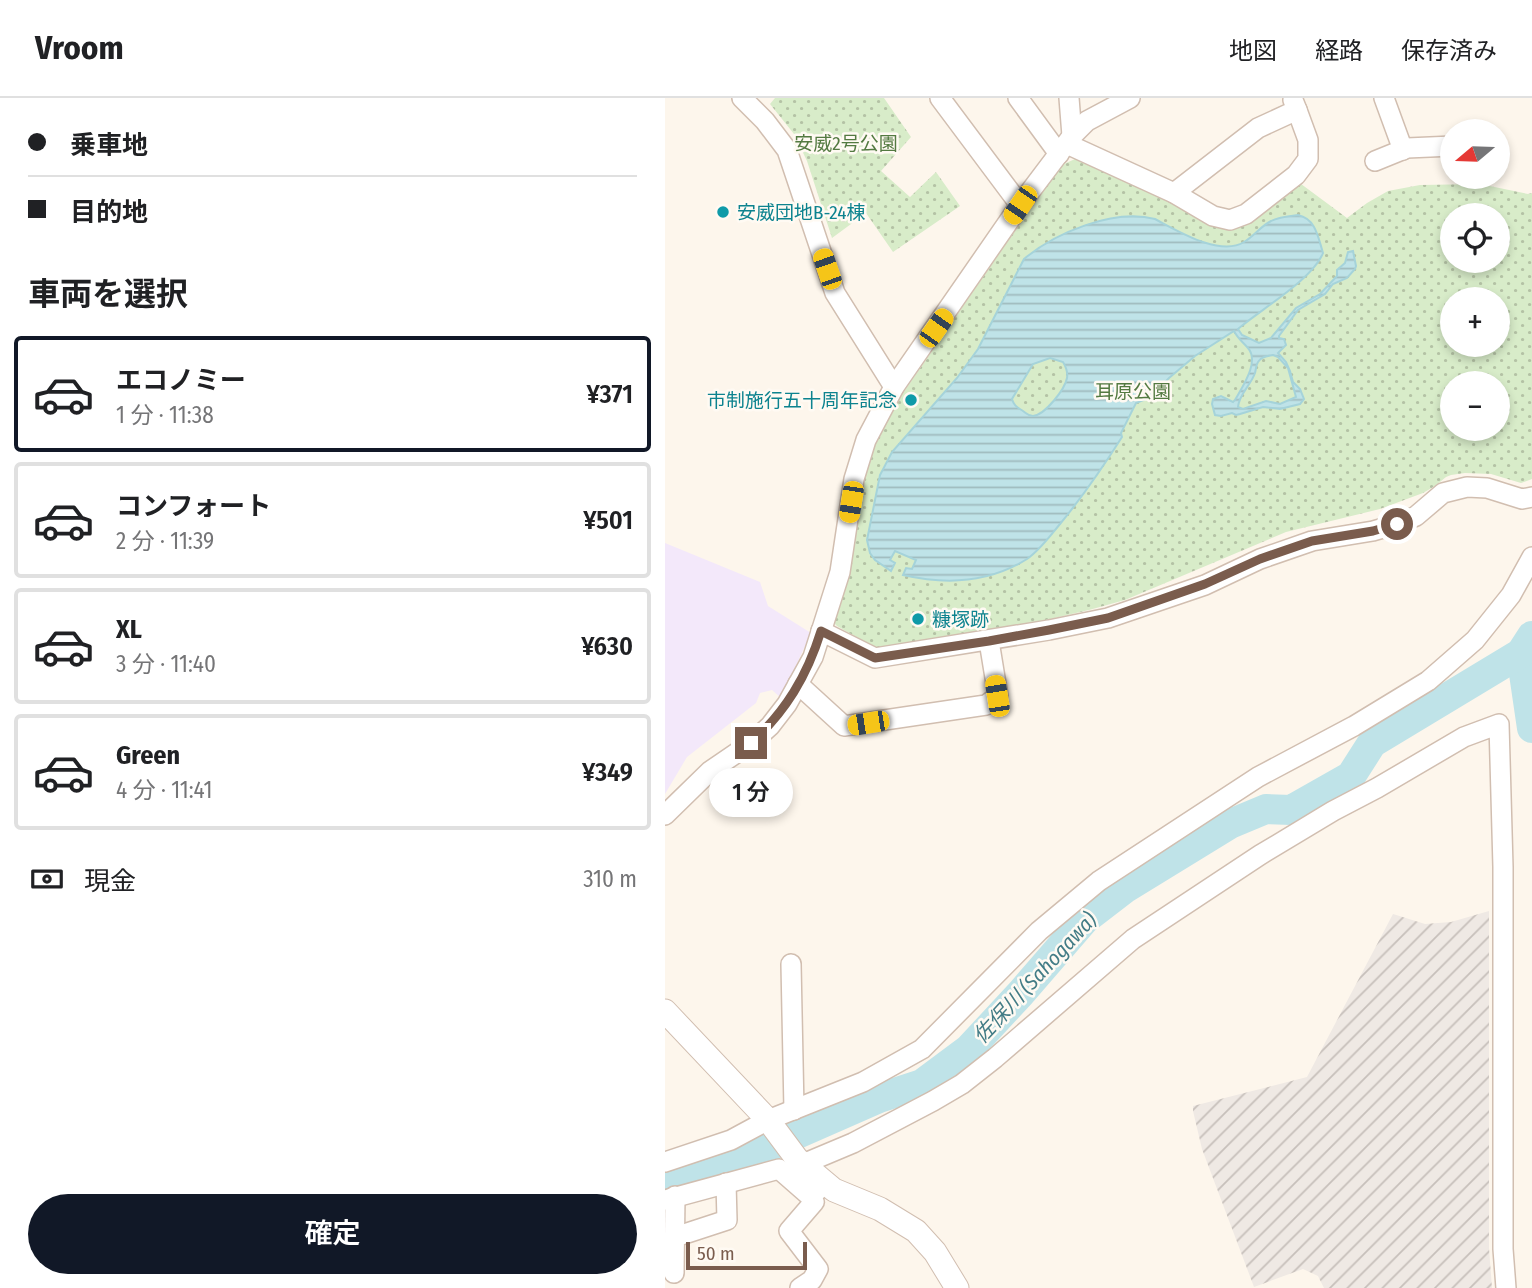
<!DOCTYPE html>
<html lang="ja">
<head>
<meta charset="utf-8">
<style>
	:root { --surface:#fff; --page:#f6f6f6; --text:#202124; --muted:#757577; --line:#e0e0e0; --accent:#111827 }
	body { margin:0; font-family:"Fira Sans Condensed","Noto Sans JP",sans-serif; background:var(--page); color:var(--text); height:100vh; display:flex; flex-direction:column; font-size:26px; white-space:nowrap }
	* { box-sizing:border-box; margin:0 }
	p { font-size:23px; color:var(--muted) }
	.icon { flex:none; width:38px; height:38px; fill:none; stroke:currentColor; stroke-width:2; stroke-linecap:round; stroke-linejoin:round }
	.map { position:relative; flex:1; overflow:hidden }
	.details { display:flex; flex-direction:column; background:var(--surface); width:665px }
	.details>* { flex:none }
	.banner { display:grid; align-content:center; height:154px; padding:0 28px; background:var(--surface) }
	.needle { width:46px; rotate:251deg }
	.tools { position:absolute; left:775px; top:21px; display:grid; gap:14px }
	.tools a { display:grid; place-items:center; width:70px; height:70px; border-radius:50%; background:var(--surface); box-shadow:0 4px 10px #0003; font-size:35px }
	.scale { position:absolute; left:21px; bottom:18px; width:121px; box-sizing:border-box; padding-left:7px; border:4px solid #7a5c4d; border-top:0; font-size:19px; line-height:24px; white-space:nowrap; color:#7a5c4d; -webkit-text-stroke:5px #fffaf3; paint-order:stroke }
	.end { position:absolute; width:32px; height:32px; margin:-16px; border:9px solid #7a5c4d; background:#fff; box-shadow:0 0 0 4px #fff }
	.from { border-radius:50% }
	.bubble { position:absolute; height:49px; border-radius:24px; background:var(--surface); box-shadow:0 4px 10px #0003; font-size:23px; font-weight:600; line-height:49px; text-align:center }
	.car { position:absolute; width:21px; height:42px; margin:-21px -10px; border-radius:9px; box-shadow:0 0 5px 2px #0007; background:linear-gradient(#f5c518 24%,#345 0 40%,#f5c518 0 76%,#345 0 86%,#f5c518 0) }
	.banner b { display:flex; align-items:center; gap:24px; height:66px; font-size:26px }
	.banner b+b { border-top:2px solid var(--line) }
	.banner i { width:18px; height:18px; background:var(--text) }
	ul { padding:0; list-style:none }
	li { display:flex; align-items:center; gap:21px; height:116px; margin:0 14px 10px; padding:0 14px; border:4px solid var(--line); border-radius:7px }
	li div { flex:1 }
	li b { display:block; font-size:26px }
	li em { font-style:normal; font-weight:600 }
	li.selected { border-color:var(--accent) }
	li>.icon { width:63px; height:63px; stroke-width:1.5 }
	h2 { padding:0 28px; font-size:32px; line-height:84px }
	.pay { display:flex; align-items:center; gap:18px; height:77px; padding:0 28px; font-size:26px }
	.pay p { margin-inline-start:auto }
	.cta { display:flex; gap:14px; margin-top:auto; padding:14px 28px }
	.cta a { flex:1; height:80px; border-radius:42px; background:var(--accent); color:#fff; font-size:28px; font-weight:600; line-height:80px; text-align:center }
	header { display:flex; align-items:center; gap:42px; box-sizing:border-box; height:98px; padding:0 35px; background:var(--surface); border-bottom:2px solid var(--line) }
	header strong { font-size:33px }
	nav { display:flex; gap:38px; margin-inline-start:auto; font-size:24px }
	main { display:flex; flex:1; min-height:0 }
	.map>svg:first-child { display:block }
	.industrial { fill:url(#industrial-furrows) }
	.education { fill:#f3e8fa }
	.park { fill:url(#park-dots); fill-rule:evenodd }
	.water { fill:url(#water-rules); stroke:#a5d3da; stroke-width:2; fill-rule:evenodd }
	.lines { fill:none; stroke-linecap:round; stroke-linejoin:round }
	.river { stroke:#bfe3e8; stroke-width:30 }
	.minor-casing { stroke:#d1beb0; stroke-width:22 }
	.tertiary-casing { stroke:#d1beb0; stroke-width:25 }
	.minor { stroke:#fff; stroke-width:19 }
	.tertiary { stroke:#fff; stroke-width:23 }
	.route { stroke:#7a5c4d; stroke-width:9 }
	.culture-dot { fill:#0f9aa8; stroke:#fffaf3; stroke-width:2.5 }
	.labels { text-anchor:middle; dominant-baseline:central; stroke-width:5; stroke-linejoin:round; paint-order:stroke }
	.park-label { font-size:19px; fill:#537a41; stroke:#fffaf3 }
	.culture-label { font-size:19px; fill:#0d838f; stroke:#fffaf3; text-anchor:start }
	.water-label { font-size:21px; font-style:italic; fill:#437c86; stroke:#fffaf3 }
</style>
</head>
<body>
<header>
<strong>Vroom</strong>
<nav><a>地図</a><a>経路</a><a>保存済み</a></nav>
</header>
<main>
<section class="details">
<div class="banner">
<b><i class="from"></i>乗車地</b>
<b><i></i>目的地</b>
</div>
<h2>車両を選択</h2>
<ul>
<li class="selected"><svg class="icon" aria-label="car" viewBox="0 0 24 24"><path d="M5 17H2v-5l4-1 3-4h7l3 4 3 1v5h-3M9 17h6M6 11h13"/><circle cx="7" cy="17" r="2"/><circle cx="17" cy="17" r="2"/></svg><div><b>エコノミー</b><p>1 分 · 11:38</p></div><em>¥371</em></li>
<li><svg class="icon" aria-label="car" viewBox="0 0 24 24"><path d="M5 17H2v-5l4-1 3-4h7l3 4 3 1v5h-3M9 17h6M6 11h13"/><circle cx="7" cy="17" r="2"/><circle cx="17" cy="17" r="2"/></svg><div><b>コンフォート</b><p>2 分 · 11:39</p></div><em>¥501</em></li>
<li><svg class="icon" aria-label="car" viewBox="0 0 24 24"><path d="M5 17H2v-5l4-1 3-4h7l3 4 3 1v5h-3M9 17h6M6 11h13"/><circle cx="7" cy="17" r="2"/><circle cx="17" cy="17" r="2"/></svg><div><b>XL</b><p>3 分 · 11:40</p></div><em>¥630</em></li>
<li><svg class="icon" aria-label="car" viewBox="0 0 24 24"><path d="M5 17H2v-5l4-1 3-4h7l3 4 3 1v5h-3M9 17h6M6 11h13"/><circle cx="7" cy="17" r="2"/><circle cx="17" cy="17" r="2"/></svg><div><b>Green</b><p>4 分 · 11:41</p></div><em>¥349</em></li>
</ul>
<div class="pay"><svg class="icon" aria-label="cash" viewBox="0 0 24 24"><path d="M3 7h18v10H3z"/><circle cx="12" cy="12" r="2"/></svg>現金<p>310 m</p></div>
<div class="cta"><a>確定</a></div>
</section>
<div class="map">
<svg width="867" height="1190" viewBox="0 0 867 1190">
	<defs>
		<pattern id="industrial-furrows" width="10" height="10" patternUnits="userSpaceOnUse" patternTransform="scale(1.75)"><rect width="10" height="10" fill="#efe9e4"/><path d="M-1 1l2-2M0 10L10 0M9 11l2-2" fill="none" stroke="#c7c0bb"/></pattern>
		<pattern id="park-dots" width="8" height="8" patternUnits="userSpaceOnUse" patternTransform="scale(1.75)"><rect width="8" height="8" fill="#d8ecc9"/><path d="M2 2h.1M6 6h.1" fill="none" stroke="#b4c2a5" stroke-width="1.8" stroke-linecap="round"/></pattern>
		<pattern id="water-rules" width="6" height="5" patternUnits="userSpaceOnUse" patternTransform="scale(1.75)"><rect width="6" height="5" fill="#bfe3e8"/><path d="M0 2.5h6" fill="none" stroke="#a0bbbe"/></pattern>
	</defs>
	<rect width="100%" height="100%" fill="#fdf6ec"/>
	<path class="industrial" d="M 824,813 L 824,1150 L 827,1190 L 659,1190 L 653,1178 L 638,1171 L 589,1189 L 537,1051 L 528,1013 L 528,1008 L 642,979 L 728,816 L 760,826 L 786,824 Z"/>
	<path class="education" d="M 0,445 L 95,484 L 103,508 L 146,535 L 116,600 L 107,592 L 95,595 L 91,605 L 22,659 L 0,696 Z"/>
	<g class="park">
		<path d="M 110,0 L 219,0 L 246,39 L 216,73 L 245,99 L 271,74 L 295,108 L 228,154 L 201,115 L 167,140 L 142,63 L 129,36 L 105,6 Z"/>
		<path d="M 417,58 L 550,124 L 632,83 L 682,120 L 702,105 L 723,93 L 755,87 L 815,86 L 863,96 L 867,95 L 867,381 L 856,385 L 826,376 L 800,375 L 786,377 L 781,379 L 770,388 L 758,395 L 715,411 L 621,434 L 460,502 L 424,512 L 324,535 L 217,554 L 172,528 L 168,524 L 203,355 L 218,324 L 392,72 L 401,65 ZM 788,117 L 833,117 L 833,163 L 788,163 ZM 788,201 L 833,201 L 833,247 L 788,247 ZM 788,285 L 833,285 L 833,331 L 788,331 Z"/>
	</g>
	<path class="water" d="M 633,117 C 651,121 653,139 658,155 C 648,181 595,212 573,231 L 577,237 L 594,245 L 606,240 L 631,210 L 655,196 L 672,178 L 672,172 L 680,165 L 683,154 L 688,153 L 691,168 L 690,171 L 682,180 L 668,186 L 660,196 L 633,212 L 614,238 L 614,240 L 619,241 L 621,247 L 613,255 L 621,264 L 625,273 L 628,284 L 635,291 L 639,301 L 635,306 L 615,311 L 598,309 L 575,316 L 571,317 L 567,315 L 556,318 L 550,317 L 547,306 L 548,301 L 556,298 L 568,304 L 570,302 C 577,289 595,264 583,250 C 578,244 573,241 569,233 L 530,258 L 504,280 L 486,299 L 471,305 L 456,335 L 457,339 C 438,369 418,398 395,426 C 385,438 375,452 362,461 C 324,485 281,487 238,477 L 241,470 L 247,471 L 251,462 L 230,453 L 225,462 L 230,465 L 226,473 L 210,462 L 205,455 L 202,442 L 215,377 L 227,354 L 292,280 L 313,251 L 359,161 C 390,135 449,110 490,121 C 513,133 555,159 579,144 C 589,138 596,128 606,123 C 613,119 624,118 633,117 ZM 608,257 L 613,259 L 623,270 L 631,299 L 615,306 L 601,303 L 578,311 L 573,309 C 574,296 586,287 590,275 C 591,271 591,267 593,264 C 596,258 603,258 608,257 ZM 385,260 L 398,264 C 401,269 403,274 402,280 C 400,291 380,317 368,318 C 363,318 362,316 358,313 C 352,309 349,308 347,301 L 368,266 Z"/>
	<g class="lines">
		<g class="river">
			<path d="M 856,555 L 867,630"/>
			<path d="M 0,1080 L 82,1058 L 214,1000 L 257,986 L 304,951 L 356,895 L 420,821 L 459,791 L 565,726 L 601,711 L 626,712 L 686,678 L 707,645 L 856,555 L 867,538"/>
		</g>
		<defs>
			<g id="minor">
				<path d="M 77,0 L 100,23 L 122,52 L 170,195 L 229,289"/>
				<path d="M 275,0 L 355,107"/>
				<path d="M 353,0 L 394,56"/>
				<path d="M 404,0 L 407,38"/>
				<path d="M 719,0 L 738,52"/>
				<path d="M 402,46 L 509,95 L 548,118 L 565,122 L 581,116 L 631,77 L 643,61 L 643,42 L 632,12"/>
				<path d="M 710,63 L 742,50 L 788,48"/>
				<path d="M 509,95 L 593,30 L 632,12 L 628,2"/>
				<path d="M 156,533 L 210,560 L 384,532 L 443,520 L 540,487 L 595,461 L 647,443 L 708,433 L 732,426 L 751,418 L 778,395 L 802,389 L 822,390 L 857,401 L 867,399"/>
				<path d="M 133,586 L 179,628 L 321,607 L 333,598 L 324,543"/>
				<path d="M 0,717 L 45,673 L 86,645 L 105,628 L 122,606 L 148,559 L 175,474 L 189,381 L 201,342 L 229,289 L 355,107 L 407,38 L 422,23 L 465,0"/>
				<path d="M 126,866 L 129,1012"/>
				<path d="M 0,1064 L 66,1042 L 103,1022 L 198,984 L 257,951 L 374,833 L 434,783 L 593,679 L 689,628 L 763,583 L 810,542 L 846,497 L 867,459"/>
				<path d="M 138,1066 L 188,1045 L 268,1003 L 297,986 L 330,960 L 468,841 L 595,757 L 668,713 L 712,690 L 799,639 L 834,626 L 838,769 L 838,1151 L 841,1190"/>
				<path d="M 0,1102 L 114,1071 L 146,1099 L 160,1084"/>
				<path d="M 10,1139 L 62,1122 L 61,1085"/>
				<path d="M 9,1175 L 10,1098"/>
				<path d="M 135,1190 L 147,1182 L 153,1171 L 124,1133 L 149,1104 L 146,1099"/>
			</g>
			<path id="tertiary" d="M 0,913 L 103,1022 L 132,1061 L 169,1092 L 215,1111 L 251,1133 L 270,1154 L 292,1190"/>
		</defs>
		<use href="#minor" class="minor-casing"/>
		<use href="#tertiary" class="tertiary-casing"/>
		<use href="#minor" class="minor"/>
		<use href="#tertiary" class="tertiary"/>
	</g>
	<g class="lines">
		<path class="route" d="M 86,645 C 121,613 142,578 156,533 L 210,560 L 324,543 L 384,532 L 443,520 L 540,486 L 595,461 L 647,443 L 708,433 L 732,426"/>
	</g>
	<g class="culture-dot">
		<circle cx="58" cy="114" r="7"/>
		<circle cx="246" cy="302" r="7"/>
		<circle cx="253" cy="521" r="7"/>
	</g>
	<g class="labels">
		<g class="park-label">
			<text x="181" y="45">安威2号公園</text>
			<text x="468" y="293">耳原公園</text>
		</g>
		<g class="culture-label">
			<text x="72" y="114">安威団地B-24棟</text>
			<text x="232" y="302" text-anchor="end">市制施行五十周年記念</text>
			<text x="267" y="521">糠塚跡</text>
		</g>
		<g class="water-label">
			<text transform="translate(370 880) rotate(-47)">佐保川 (Sahogawa)</text>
		</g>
	</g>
</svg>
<div class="tools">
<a><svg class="needle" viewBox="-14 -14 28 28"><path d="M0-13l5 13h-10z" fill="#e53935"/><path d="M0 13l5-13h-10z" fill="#757577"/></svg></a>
<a><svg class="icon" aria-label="locate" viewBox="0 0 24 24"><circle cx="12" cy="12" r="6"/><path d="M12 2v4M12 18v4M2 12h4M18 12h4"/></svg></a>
<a>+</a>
<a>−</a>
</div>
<div class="scale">50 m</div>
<i class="end from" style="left:732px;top:426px"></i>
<i class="end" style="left:86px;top:645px"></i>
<div class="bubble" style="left:44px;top:670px;width:84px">1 分</div>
<i class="car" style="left:355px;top:107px;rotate:214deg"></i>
<i class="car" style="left:162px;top:171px;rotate:341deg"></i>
<i class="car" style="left:271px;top:230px;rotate:35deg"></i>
<i class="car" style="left:186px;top:404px;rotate:189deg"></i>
<i class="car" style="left:332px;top:598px;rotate:351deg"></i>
<i class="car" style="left:203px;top:625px;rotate:261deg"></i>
</div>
</main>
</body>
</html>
